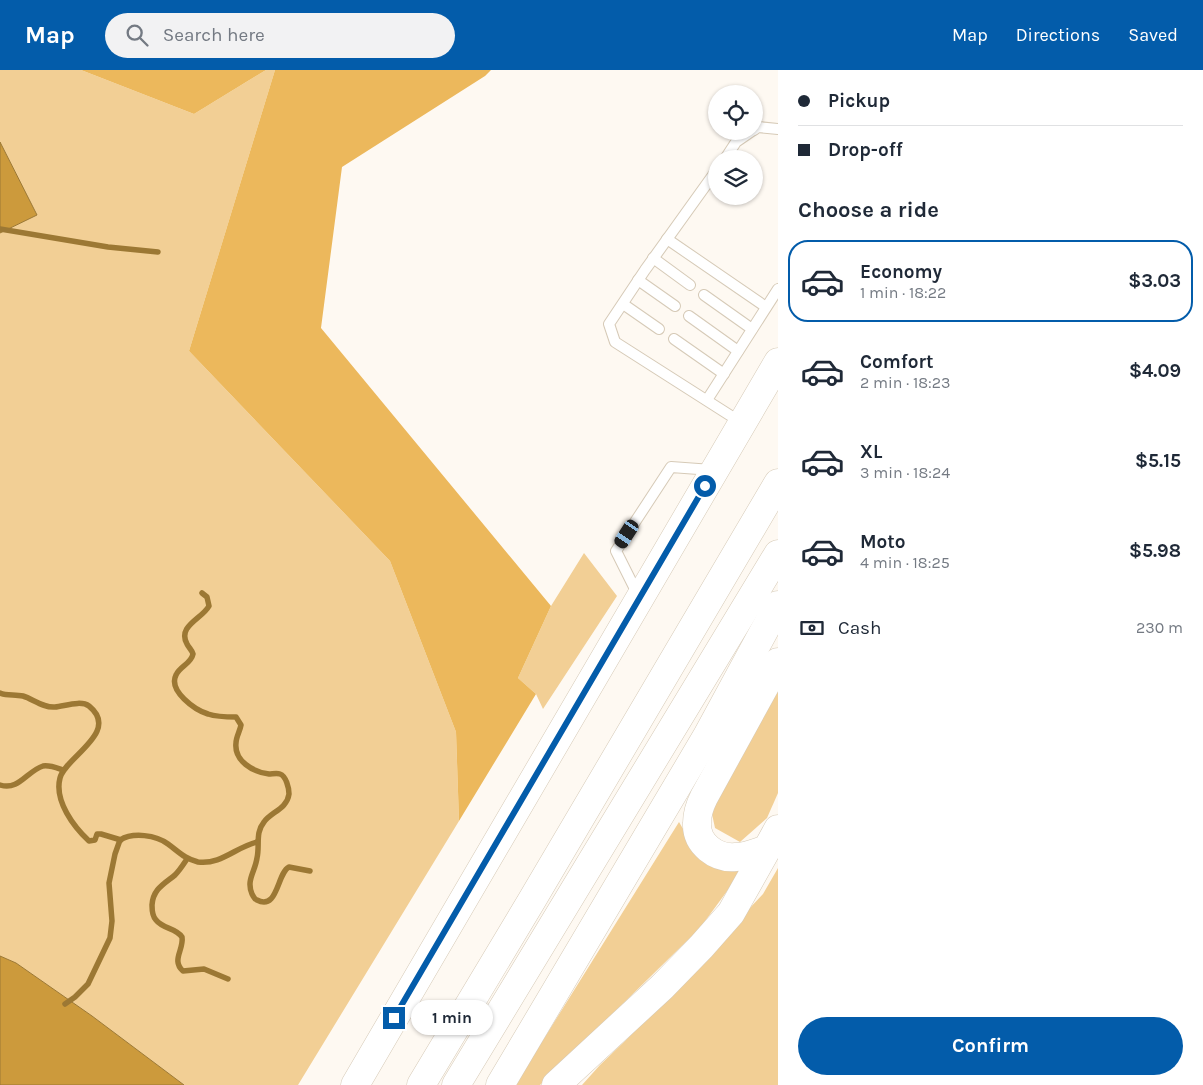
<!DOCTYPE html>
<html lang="en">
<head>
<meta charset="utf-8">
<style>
	:root { --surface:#fff; --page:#f2f2f3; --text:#1f2937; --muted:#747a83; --line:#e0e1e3; --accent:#035caa }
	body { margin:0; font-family:Karla,sans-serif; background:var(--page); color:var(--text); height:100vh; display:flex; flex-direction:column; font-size:19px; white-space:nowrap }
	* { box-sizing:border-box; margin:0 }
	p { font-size:16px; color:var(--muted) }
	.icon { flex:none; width:28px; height:28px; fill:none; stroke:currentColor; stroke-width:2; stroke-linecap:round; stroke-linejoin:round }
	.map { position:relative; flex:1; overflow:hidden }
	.drawer { display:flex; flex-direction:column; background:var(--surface); width:425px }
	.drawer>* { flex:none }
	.banner { display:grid; align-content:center; height:110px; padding:0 20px; background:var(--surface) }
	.fabs { position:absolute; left:708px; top:15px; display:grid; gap:10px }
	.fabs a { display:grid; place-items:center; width:55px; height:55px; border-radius:50%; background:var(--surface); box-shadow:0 1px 4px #0004; font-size:25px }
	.end { position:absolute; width:22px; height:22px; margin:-11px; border:6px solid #035caa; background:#fff; box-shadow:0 0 0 2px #fff }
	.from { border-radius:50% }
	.bubble { position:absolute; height:35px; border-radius:18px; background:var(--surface); box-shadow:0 1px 4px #0004; font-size:16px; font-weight:700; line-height:35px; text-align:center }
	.car { position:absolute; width:15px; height:30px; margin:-15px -8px; border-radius:6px; box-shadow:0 0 4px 1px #0007; background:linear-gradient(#222 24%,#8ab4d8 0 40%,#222 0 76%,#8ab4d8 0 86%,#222 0) }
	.banner b { display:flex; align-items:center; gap:18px; height:48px; font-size:19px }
	.banner b+b { border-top:1px solid var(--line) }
	.banner i { width:12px; height:12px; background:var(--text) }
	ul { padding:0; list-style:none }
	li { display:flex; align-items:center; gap:15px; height:82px; margin:0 10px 8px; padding:0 10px; border:2px solid transparent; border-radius:20px }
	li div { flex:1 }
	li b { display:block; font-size:19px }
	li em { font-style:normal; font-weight:700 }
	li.selected { border-color:var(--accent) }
	li>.icon { width:45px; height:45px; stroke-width:1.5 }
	h2 { padding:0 20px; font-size:22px; line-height:60px }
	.pay { display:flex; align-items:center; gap:12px; height:55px; padding:0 20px; font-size:19px }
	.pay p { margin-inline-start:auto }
	.action { display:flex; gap:10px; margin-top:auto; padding:10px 20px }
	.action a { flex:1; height:58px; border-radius:30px; background:var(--accent); color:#fff; font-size:20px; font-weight:700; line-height:58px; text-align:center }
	header { display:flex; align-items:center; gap:30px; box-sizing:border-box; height:70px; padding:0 25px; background:var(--accent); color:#fff }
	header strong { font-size:24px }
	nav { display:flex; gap:28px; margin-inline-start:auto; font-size:18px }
	.search { width:350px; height:45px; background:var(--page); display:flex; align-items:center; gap:12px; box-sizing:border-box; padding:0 18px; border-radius:28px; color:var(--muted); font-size:19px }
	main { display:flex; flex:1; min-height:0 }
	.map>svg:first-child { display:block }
	.green { fill:#f2cf95 }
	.forest { fill:#ecb85c }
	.water { fill:#cc9a3c; stroke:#9c7834 }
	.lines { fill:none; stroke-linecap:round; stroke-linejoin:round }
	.stream { stroke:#9c7834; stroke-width:5.5 }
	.lane-casing { stroke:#d6cab7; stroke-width:12 }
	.secondary-casing { stroke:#d6cab7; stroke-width:29 }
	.highway-casing { stroke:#d6cab7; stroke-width:29 }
	.lane { stroke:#fff; stroke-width:10 }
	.secondary { stroke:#fff; stroke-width:28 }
	.highway { stroke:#fff; stroke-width:28 }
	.route { stroke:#035caa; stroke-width:6 }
</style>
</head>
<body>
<header>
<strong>Map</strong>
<div class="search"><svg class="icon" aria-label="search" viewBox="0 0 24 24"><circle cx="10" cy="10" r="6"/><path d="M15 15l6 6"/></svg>Search here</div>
<nav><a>Map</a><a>Directions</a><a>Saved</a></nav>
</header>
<main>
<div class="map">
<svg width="778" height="1015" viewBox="0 0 778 1015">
	<rect width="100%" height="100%" fill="#fef9f2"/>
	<g class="green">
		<path d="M 0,0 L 81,0 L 194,44 L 266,0 L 275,0 L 189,281 L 390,491 L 456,662 L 459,751 L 298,1015 L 184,1015 L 92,946 L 16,893 L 0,886 L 0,163 L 37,145 L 0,72 Z"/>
		<path d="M 584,483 L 617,526 L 543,639 L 536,624 L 518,608 L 551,536 Z"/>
		<path d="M 778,614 L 778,723 L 767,748 L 740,772 L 715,758 L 712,744 L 725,709 Z"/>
		<path d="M 679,752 L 693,776 L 714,794 L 741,802 L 700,858 L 540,1015 L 515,1015 Z"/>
		<path d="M 778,798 L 778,1015 L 582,1015 L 600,995 L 626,970 L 763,824 Z"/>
	</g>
	<g class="forest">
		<path d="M 81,0 L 266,0 L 194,44 Z"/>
		<path d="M 275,0 L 491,0 L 485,6 L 342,97 L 321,258 L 551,536 L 518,608 L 536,624 L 459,751 L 456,662 L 390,491 L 189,281 Z"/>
	</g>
	<g class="water">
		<path d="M 0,72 L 37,145 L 0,163 Z"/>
		<path d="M 0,886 L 16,893 L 92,946 L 184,1015 L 0,1015 Z"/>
	</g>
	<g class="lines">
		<g class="stream">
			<path d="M 0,159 L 108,177 L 158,182"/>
			<path d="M 202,523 L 207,527 L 209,536 C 202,549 177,556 187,574 C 189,578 192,580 193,584 C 191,594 180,596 176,605 C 168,621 195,640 208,644 C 217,647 226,647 236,647 L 241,655 C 240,661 236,667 236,673 C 234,691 253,702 269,704 C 272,704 277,703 280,704 C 286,706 289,718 289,724 C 287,739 271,742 264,752 C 255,763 260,775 257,788 C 255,802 246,810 252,824 C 254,827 254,829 257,830 C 278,841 277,803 289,797 L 310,801"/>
			<path d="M 0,623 C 7,626 15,624 23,626 C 33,629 43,638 55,637 C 65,636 81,630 89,636 C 121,662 65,687 60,708 C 54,731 74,757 89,771 L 95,770 L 97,764 L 101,764 L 121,770"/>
			<path d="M 0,715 C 19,721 27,701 43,696 C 50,695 57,698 63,700"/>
			<path d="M 187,789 C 183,795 180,800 175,805 C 164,814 153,819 152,835 C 152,840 152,846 156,850 C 163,859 176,858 182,867 C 184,880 171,890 183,901 L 204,899 L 228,909"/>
			<path d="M 65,934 L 75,927 L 88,914 L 110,868 L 112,851 L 109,813 L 115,784 L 120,770 C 133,762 156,765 168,774 C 179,782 185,789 198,792 C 221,795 236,777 257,772"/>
		</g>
		<defs>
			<g id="lane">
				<path d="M 754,60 L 758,57 L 778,59"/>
				<path d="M 725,89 L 736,72 L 752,61"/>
				<path d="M 716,101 L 645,200 L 609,254 L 615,272 L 742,353"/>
				<path d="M 667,169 L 766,237"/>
				<path d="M 653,188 L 690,215"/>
				<path d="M 638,210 L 675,236"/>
				<path d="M 704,225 L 752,259"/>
				<path d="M 623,234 L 659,259"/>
				<path d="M 689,246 L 738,281"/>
				<path d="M 674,269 L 724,304"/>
				<path d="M 707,330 L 778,219"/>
				<path d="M 638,525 L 616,481 L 671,397 L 712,400"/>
			</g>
			<g id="secondary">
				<path d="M 778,592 L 704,727 C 700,735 697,743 697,753 C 696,774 716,789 736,787 C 746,787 757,782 767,779 L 778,759"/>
				<path d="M 355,1015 L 778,292"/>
			</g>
			<g id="highway">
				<path d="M 421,1015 L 532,830 L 778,413"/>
				<path d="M 456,1015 L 778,484"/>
				<path d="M 500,1015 L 707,666 L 778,535"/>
				<path d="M 556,1015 L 662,917 L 701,877 L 731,843 L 767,779"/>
			</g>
		</defs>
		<use href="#lane" class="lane-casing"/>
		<use href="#secondary" class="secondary-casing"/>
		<use href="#highway" class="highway-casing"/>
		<use href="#lane" class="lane"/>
		<use href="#secondary" class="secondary"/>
		<use href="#highway" class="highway"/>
	</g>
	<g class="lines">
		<path class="route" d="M 394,948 L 705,416"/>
	</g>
</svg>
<div class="fabs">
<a><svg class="icon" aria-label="locate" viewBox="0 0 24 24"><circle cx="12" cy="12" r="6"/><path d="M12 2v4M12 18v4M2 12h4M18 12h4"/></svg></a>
<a><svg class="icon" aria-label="layers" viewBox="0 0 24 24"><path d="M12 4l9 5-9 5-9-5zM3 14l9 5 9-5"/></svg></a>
</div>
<i class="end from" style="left:705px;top:416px"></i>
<i class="end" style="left:394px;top:948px"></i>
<div class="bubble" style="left:411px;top:930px;width:82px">1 min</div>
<i class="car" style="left:627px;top:464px;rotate:213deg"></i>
</div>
<section class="drawer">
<div class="banner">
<b><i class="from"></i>Pickup</b>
<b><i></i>Drop-off</b>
</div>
<h2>Choose a ride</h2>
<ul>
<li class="selected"><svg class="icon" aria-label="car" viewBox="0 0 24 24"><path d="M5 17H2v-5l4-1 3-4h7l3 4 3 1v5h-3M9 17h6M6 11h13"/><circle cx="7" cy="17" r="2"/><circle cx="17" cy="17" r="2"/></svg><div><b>Economy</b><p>1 min · 18:22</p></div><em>$3.03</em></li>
<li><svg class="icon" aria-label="car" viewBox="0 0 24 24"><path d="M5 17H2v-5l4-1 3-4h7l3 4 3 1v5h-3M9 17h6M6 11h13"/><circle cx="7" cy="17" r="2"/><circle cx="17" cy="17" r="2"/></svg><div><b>Comfort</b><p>2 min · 18:23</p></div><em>$4.09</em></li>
<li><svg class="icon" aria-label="car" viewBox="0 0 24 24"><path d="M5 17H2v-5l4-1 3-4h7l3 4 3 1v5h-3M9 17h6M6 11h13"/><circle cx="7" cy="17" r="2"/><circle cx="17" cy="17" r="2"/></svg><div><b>XL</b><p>3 min · 18:24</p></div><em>$5.15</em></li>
<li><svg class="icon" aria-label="car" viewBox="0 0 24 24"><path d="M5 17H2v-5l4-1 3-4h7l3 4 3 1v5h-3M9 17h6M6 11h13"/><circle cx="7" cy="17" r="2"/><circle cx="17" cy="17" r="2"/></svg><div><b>Moto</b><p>4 min · 18:25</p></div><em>$5.98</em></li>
</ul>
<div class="pay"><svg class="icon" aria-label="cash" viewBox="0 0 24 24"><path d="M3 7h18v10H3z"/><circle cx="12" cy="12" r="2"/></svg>Cash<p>230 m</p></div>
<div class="action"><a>Confirm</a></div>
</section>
</main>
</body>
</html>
